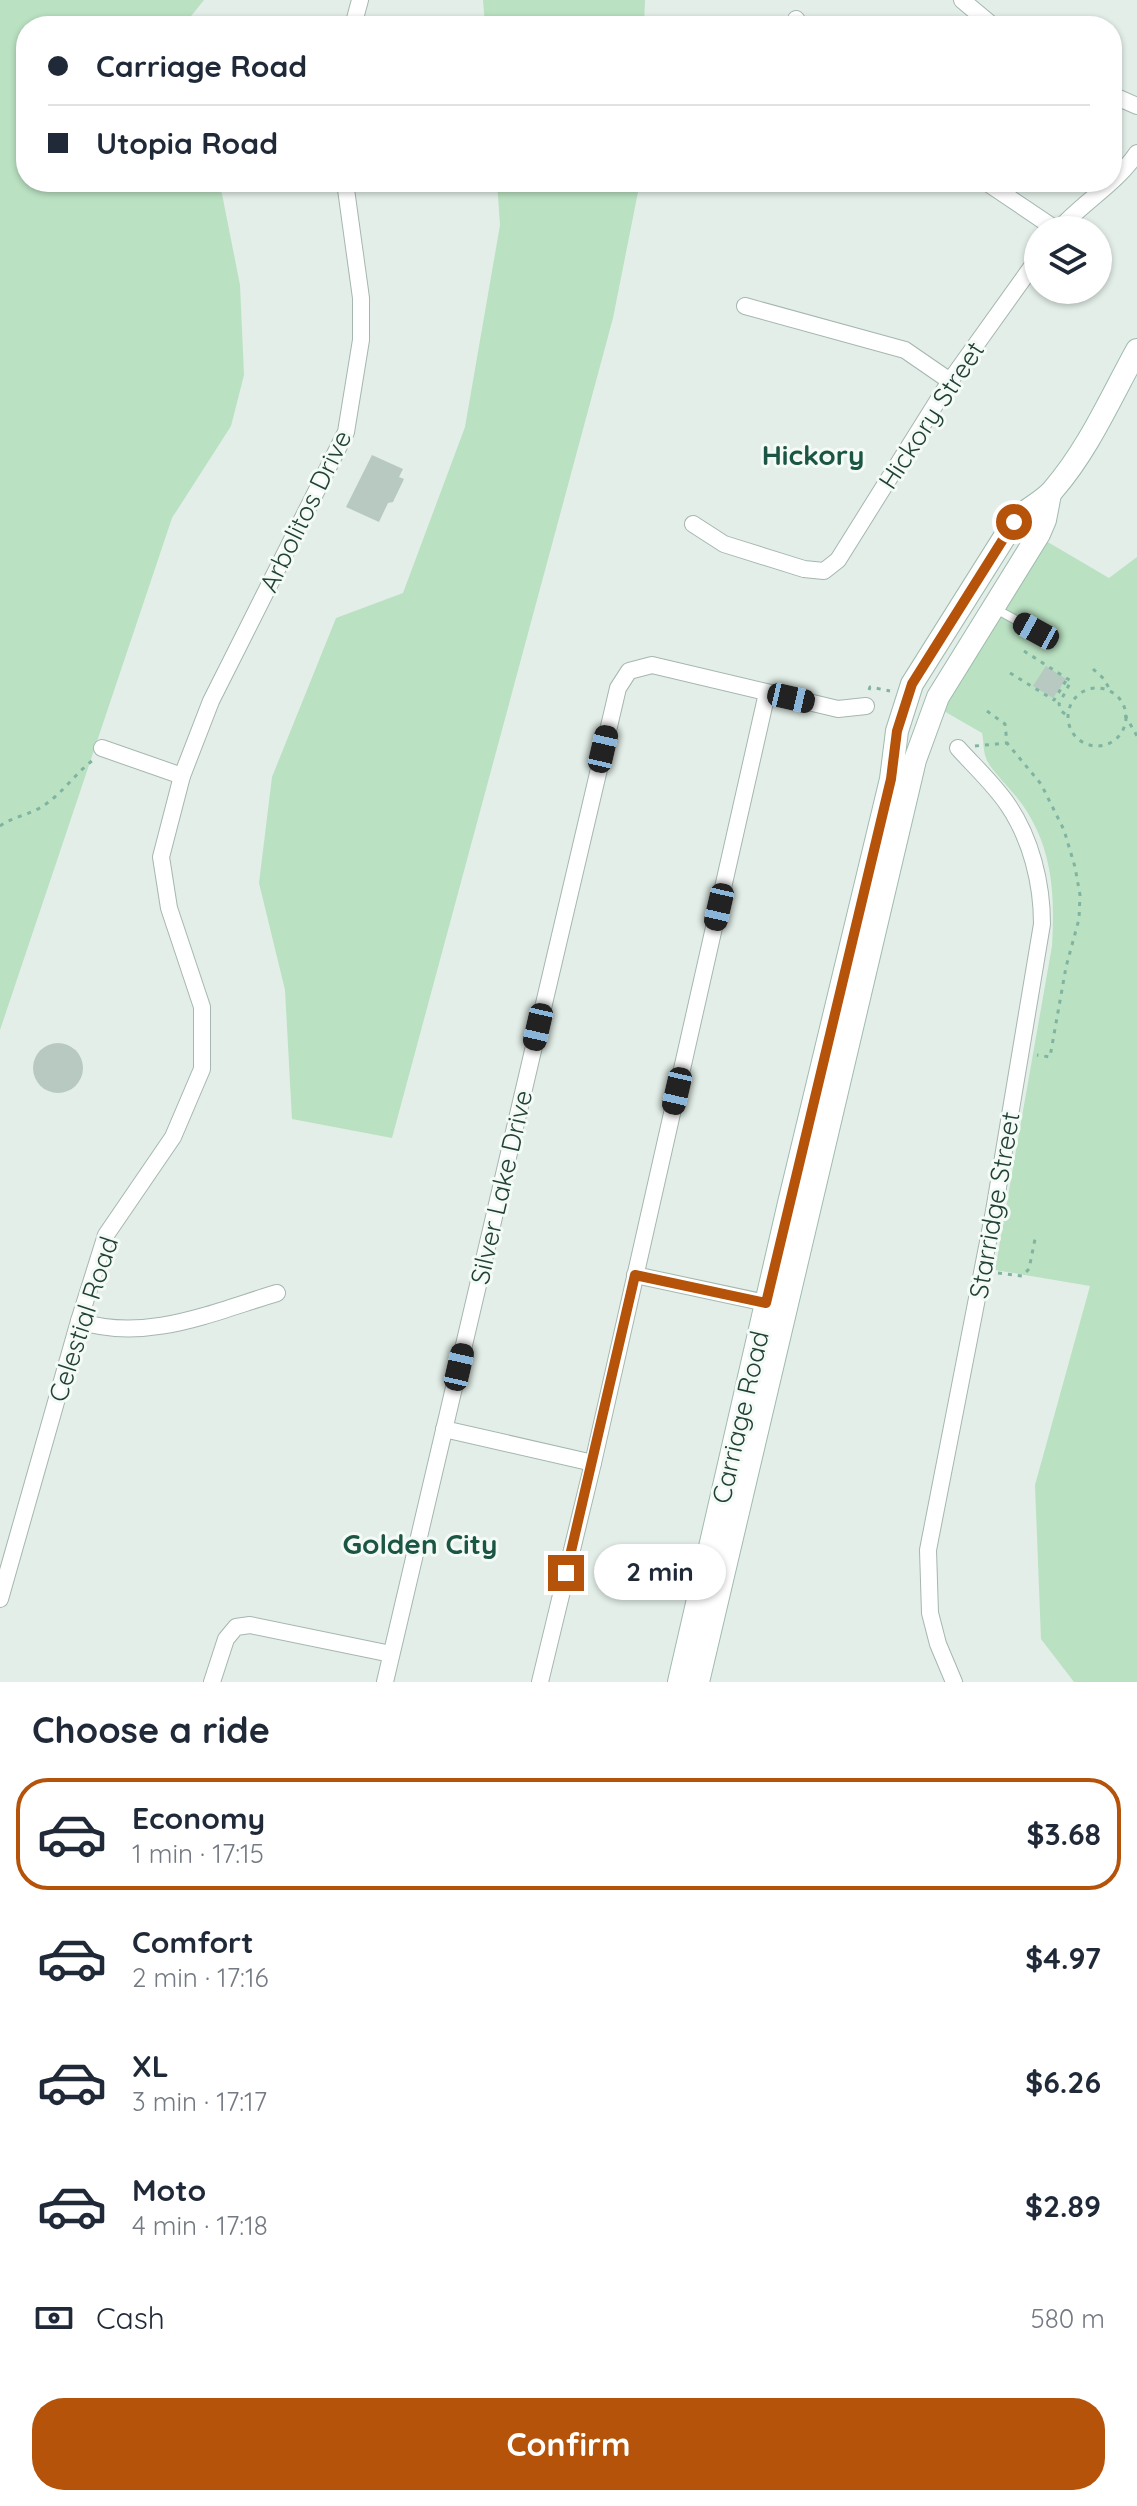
<!DOCTYPE html>
<html lang="en">
<head>
<meta charset="utf-8">
<style>
	:root { --surface:#fff; --page:#f6f6f7; --text:#1f2937; --muted:#747a83; --line:#e0e1e3; --accent:#b45309 }
	body { margin:0; font-family:Quicksand,sans-serif; background:var(--page); color:var(--text); height:100vh; display:flex; flex-direction:column; font-size:30px; white-space:nowrap }
	* { box-sizing:border-box; margin:0 }
	p { font-size:26px; color:var(--muted) }
	.icon { flex:none; width:44px; height:44px; fill:none; stroke:currentColor; stroke-width:2; stroke-linecap:round; stroke-linejoin:round }
	.map { position:relative; height:1682px; overflow:hidden }
	.panel { display:flex; flex-direction:column; background:var(--surface); flex:1 }
	.panel>* { flex:none }
	.top-card { position:absolute; left:16px; top:16px; width:1106px; height:176px; border-radius:32px; box-shadow:0 2px 6px #0004; display:grid; align-content:center; height:176px; padding:0 32px; background:var(--surface) }
	.tools { position:absolute; left:1024px; top:216px; display:grid; gap:16px }
	.tools a { display:grid; place-items:center; width:88px; height:88px; border-radius:50%; background:var(--surface); box-shadow:0 2px 6px #0004; font-size:40px }
	.end { position:absolute; width:36px; height:36px; margin:-18px; border:10px solid #b45309; background:#fff; box-shadow:0 0 0 4px #fff }
	.from { border-radius:50% }
	.bubble { position:absolute; height:56px; border-radius:28px; background:var(--surface); box-shadow:0 2px 6px #0004; font-size:26px; font-weight:700; line-height:56px; text-align:center }
	.car { position:absolute; width:24px; height:48px; margin:-24px -12px; border-radius:10px; box-shadow:0 0 6px 2px #0007; background:linear-gradient(#222 24%,#8ab4d8 0 40%,#222 0 76%,#8ab4d8 0 86%,#222 0) }
	.top-card b { display:flex; align-items:center; gap:28px; height:76px; font-size:30px }
	.top-card b+b { border-top:2px solid var(--line) }
	.top-card i { width:20px; height:20px; background:var(--text) }
	ul { padding:0; list-style:none }
	li { display:flex; align-items:center; gap:24px; height:112px; margin:0 16px 12px; padding:0 16px; border:4px solid transparent; border-radius:32px }
	li div { flex:1 }
	li b { display:block; font-size:30px }
	li em { font-style:normal; font-weight:700 }
	li.current { border-color:var(--accent) }
	li>.icon { width:72px; height:72px; stroke-width:1.5 }
	h2 { padding:0 32px; font-size:36px; line-height:96px }
	.pay { display:flex; align-items:center; gap:20px; height:88px; padding:0 32px; font-size:30px }
	.pay p { margin-inline-start:auto }
	.button { display:flex; gap:16px; margin-top:auto; padding:16px 32px }
	.button a { flex:1; height:92px; border-radius:32px; background:var(--accent); color:#fff; font-size:32px; font-weight:700; line-height:92px; text-align:center }
	.map>svg:first-child { display:block }
	.green { fill:#bae1c2 }
	.building { fill:#b8c9c1 }
	.lines { fill:none; stroke-linecap:round; stroke-linejoin:round }
	.lane-casing { stroke:#a5b7af; stroke-width:10 }
	.street-casing { stroke:#a5b7af; stroke-width:18 }
	.secondary-casing { stroke:#a0bbaf; stroke-width:24 }
	.path { stroke:#80b4a0; stroke-width:3; stroke-dasharray:4 6; stroke-linecap:butt }
	.lane { stroke:#fff; stroke-width:8 }
	.street { stroke:#fff; stroke-width:16 }
	.secondary { stroke:#fff; stroke-width:22 }
	.route { stroke:#b45309; stroke-width:10 }
	.labels { text-anchor:middle; dominant-baseline:central; stroke-width:6; stroke-linejoin:round; paint-order:stroke }
	.street-label { font-size:26px; fill:#214136; stroke:#f4faf6 }
	.neighbourhood-label { font-size:28px; font-weight:bold; fill:#1b5543; stroke:#f4faf6 }
</style>
</head>
<body>
<div class="map">
<svg width="1137" height="1682" viewBox="0 0 1137 1682">
	<rect width="100%" height="100%" fill="#e3eee8"/>
	<g class="green">
		<path d="M 0,0 L 204,0 L 183,26 L 26,26 L 26,182 L 217,182 L 222,194 L 240,285 L 244,375 L 231,426 L 172,518 L 0,1030 Z"/>
		<path d="M 483,0 L 645,0 L 644,26 L 485,26 Z"/>
		<path d="M 497,182 L 640,182 L 613,318 L 392,1138 L 292,1119 L 285,990 L 259,883 L 272,777 L 336,618 L 403,593 L 465,427 L 500,225 Z"/>
		<path d="M 1046,541 L 1109,578 L 1137,557 L 1137,1682 L 1074,1682 L 1041,1639 L 1035,1485 L 1090,1286 L 995,1270 L 1052,946 C 1055,896 1053,850 1024,807 C 1016,794 989,769 986,758 C 983,751 984,741 982,733 L 942,710 Z"/>
	</g>
	<g class="building">
		<path d="M 372,455 L 403,469 L 399,477 L 404,479 L 393,502 L 388,503 L 379,522 L 346,507 Z"/>
		<path d="M 1046,666 L 1066,679 L 1053,698 L 1033,686 Z"/>
		<circle cx="58" cy="1068" r="25"/>
	</g>
	<g class="lines">
		<defs>
			<path id="lane" d="M 994,608 L 1036,631"/>
			<g id="street">
				<path d="M 962,0 L 993,26"/>
				<path d="M 796,19 L 801,26"/>
				<path d="M 353,26 L 360,0"/>
				<path d="M 1112,95 L 1137,106"/>
				<path d="M 986,182 L 1057,230"/>
				<path d="M 1058,230 C 1083,202 1116,184 1137,153"/>
				<path d="M 745,306 L 905,350 L 950,381"/>
				<path d="M 693,524 L 724,544 L 804,569 L 824,571 L 838,560 L 950,381 L 1038,258"/>
				<path d="M 102,748 L 182,776"/>
				<path d="M 635,1275 L 766,1303"/>
				<path d="M 79,1321 C 146,1343 213,1312 277,1293"/>
				<path d="M 444,1429 L 593,1463"/>
				<path d="M 0,1599 L 79,1321 L 106,1235 L 173,1137 L 202,1069 L 202,1007 L 169,908 L 161,857 L 182,776 L 211,701 L 346,432 L 361,340 L 361,298 L 345,182"/>
				<path d="M 212,1682 L 226,1639 L 236,1627 L 250,1625 L 391,1654"/>
				<path d="M 385,1682 L 618,688 L 629,671 L 652,665 L 838,709 L 866,706"/>
				<path d="M 540,1682 L 593,1463 L 767,693"/>
				<path d="M 954,1682 L 938,1644 L 930,1613 L 928,1550 L 994,1211 L 1042,924 C 1042,883 1031,839 1008,805 C 994,784 974,766 958,748"/>
			</g>
			<g id="secondary">
				<path d="M 679,1682 L 789,1203 L 891,779 L 897,731 L 912,684 L 1014,522 C 1025,509 1042,503 1053,490 C 1088,450 1111,397 1137,350"/>
				<path d="M 698,1682 L 915,760 L 938,697 L 1039,534 L 1045,520 L 1050,494"/>
			</g>
		</defs>
		<use href="#lane" class="lane-casing"/>
		<use href="#street" class="street-casing"/>
		<use href="#secondary" class="secondary-casing"/>
		<g class="path">
			<path d="M 1024,651 L 1071,681 L 1059,704 L 1061,711 L 1068,716"/>
			<path d="M 1093,669 L 1104,679 L 1111,692"/>
			<path d="M 1010,673 L 1054,700 L 1067,679"/>
			<circle cx="1097" cy="717" r="29"/>
			<path d="M 869,690 L 870,687 L 890,691"/>
			<path d="M 987,711 L 1005,724 L 1007,743 L 1041,784 L 1064,830 L 1075,867 L 1080,895 L 1079,919 L 1066,967 L 1050,1057 L 1037,1055"/>
			<path d="M 1125,715 L 1137,736"/>
			<path d="M 975,746 L 1007,743"/>
			<path d="M 0,826 C 14,816 33,814 46,804 C 63,792 76,773 93,760"/>
			<path d="M 998,1273 L 1022,1276 L 1029,1269 L 1035,1239"/>
		</g>
		<use href="#lane" class="lane"/>
		<use href="#street" class="street"/>
		<use href="#secondary" class="secondary"/>
	</g>
	<g class="lines">
		<path class="route" d="M 566,1573 L 635,1275 L 766,1303 L 891,779 L 897,731 L 912,684 L 1014,522"/>
	</g>
	<g class="labels">
		<g class="street-label">
			<text transform="translate(931 415) rotate(-57)">Hickory Street</text>
			<text transform="translate(305 511) rotate(-64)">Arbolitos Drive</text>
			<text transform="translate(501 1187) rotate(-77)">Silver Lake Drive</text>
			<text transform="translate(994 1205) rotate(-80)">Starridge Street</text>
			<text transform="translate(83 1319) rotate(-72)">Celestial Road</text>
			<text transform="translate(740 1417) rotate(-77)">Carriage Road</text>
		</g>
		<g class="neighbourhood-label">
			<text x="813" y="454">Hickory</text>
			<text x="420" y="1543">Golden City</text>
		</g>
	</g>
</svg>
<div class="tools">
<a><svg class="icon" aria-label="layers" viewBox="0 0 24 24"><path d="M12 4l9 5-9 5-9-5zM3 14l9 5 9-5"/></svg></a>
</div>
<i class="end from" style="left:1014px;top:522px"></i>
<i class="end" style="left:566px;top:1573px"></i>
<div class="bubble" style="left:594px;top:1544px;width:132px">2 min</div>
<i class="car" style="left:1036px;top:631px;rotate:299deg"></i>
<i class="car" style="left:791px;top:698px;rotate:103deg"></i>
<i class="car" style="left:603px;top:749px;rotate:13deg"></i>
<i class="car" style="left:719px;top:907px;rotate:193deg"></i>
<i class="car" style="left:538px;top:1027px;rotate:193deg"></i>
<i class="car" style="left:677px;top:1091px;rotate:193deg"></i>
<i class="car" style="left:459px;top:1367px;rotate:13deg"></i>
<div class="top-card">
<b><i class="from"></i>Carriage Road</b>
<b><i></i>Utopia Road</b>
</div>
</div>
<section class="panel">
<h2>Choose a ride</h2>
<ul>
<li class="current"><svg class="icon" aria-label="car" viewBox="0 0 24 24"><path d="M5 17H2v-5l4-1 3-4h7l3 4 3 1v5h-3M9 17h6M6 11h13"/><circle cx="7" cy="17" r="2"/><circle cx="17" cy="17" r="2"/></svg><div><b>Economy</b><p>1 min · 17:15</p></div><em>$3.68</em></li>
<li><svg class="icon" aria-label="car" viewBox="0 0 24 24"><path d="M5 17H2v-5l4-1 3-4h7l3 4 3 1v5h-3M9 17h6M6 11h13"/><circle cx="7" cy="17" r="2"/><circle cx="17" cy="17" r="2"/></svg><div><b>Comfort</b><p>2 min · 17:16</p></div><em>$4.97</em></li>
<li><svg class="icon" aria-label="car" viewBox="0 0 24 24"><path d="M5 17H2v-5l4-1 3-4h7l3 4 3 1v5h-3M9 17h6M6 11h13"/><circle cx="7" cy="17" r="2"/><circle cx="17" cy="17" r="2"/></svg><div><b>XL</b><p>3 min · 17:17</p></div><em>$6.26</em></li>
<li><svg class="icon" aria-label="car" viewBox="0 0 24 24"><path d="M5 17H2v-5l4-1 3-4h7l3 4 3 1v5h-3M9 17h6M6 11h13"/><circle cx="7" cy="17" r="2"/><circle cx="17" cy="17" r="2"/></svg><div><b>Moto</b><p>4 min · 17:18</p></div><em>$2.89</em></li>
</ul>
<div class="pay"><svg class="icon" aria-label="cash" viewBox="0 0 24 24"><path d="M3 7h18v10H3z"/><circle cx="12" cy="12" r="2"/></svg>Cash<p>580 m</p></div>
<div class="button"><a>Confirm</a></div>
</section>
</body>
</html>
